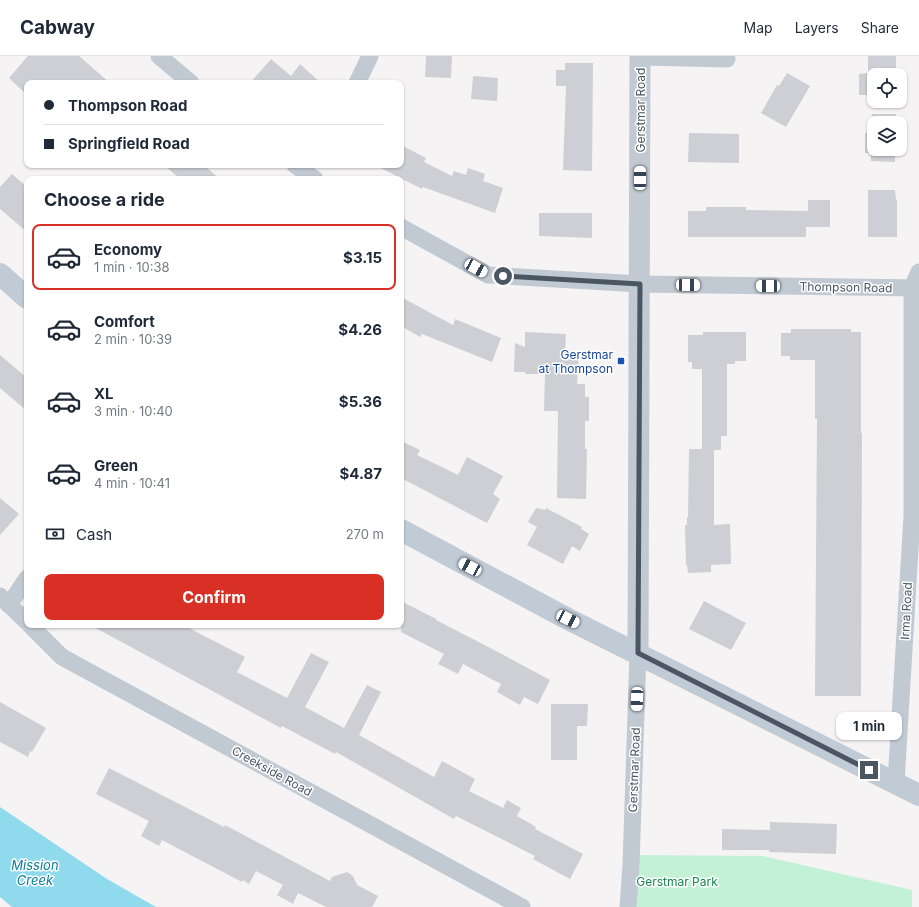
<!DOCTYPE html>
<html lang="en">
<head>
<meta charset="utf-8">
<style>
	:root { --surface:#fff; --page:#f2f2f3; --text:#1f2937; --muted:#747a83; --line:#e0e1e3; --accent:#d93025 }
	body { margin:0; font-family:Inter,sans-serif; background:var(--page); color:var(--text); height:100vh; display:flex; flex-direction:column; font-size:15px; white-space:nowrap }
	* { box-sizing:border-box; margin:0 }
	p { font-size:13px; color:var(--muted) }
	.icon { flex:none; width:22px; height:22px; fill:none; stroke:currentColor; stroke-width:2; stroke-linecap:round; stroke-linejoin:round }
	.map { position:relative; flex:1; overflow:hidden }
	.side { position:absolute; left:24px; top:120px; width:380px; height:452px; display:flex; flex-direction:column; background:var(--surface); border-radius:8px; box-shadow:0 1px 3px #0004 }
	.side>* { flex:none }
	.top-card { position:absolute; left:24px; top:24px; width:380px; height:88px; border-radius:8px; box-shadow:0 1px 3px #0004; display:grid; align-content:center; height:88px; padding:0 20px; background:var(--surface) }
	.tools { position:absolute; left:867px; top:12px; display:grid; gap:8px }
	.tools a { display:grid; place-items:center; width:40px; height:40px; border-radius:8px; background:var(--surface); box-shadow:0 1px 3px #0004; font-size:20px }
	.end { position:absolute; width:18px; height:18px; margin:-9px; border:5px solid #4a5661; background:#fff; box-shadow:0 0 0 2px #fff }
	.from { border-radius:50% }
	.bubble { position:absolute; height:28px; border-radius:8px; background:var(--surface); box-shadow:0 1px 3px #0004; font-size:13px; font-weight:700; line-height:28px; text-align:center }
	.car { position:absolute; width:12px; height:24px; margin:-12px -6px; border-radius:5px; box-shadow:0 0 3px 1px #0007; background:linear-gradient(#fff 24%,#345 0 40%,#fff 0 76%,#345 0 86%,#fff 0) }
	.top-card b { display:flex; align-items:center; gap:14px; height:38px; font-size:15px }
	.top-card b+b { border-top:1px solid var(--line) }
	.top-card i { width:10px; height:10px; background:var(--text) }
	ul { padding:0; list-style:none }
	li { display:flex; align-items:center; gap:12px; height:66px; margin:0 8px 6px; padding:0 12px; border:2px solid transparent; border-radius:8px }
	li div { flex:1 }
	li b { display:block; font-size:15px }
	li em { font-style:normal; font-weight:700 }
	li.active { border-color:var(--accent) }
	li>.icon { width:36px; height:36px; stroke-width:1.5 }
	h2 { padding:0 20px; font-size:18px; line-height:48px }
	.pay { display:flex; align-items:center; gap:10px; height:44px; padding:0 20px; font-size:15px }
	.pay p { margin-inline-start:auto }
	.cta { display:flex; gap:8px; margin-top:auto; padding:8px 20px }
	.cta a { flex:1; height:46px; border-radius:8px; background:var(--accent); color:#fff; font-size:16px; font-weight:700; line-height:46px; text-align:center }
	header { display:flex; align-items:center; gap:24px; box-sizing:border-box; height:56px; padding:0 20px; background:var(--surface); border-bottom:1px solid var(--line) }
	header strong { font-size:19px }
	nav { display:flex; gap:22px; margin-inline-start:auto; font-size:14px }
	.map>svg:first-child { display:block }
	.green { fill:#c3f1d5 }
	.water { fill:#90daee }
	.building { fill:#cdcfd5 }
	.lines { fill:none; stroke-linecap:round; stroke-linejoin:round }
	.minor { stroke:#c1cad2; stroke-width:17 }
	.tertiary { stroke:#c1cad2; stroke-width:21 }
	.secondary { stroke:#c1cbd6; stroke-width:22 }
	.route { stroke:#4a5661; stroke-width:5 }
	.transit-dot { fill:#1a4fb4; stroke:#fff; stroke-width:1.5 }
	.labels { text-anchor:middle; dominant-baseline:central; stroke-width:3; stroke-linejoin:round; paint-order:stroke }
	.street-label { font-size:12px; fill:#4a5661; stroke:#fff }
	.transit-label { font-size:12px; fill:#164399; stroke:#fff; text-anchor:end }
	.park-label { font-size:12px; fill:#17864f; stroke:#fff }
	.water-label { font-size:13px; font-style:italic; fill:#0c7c9b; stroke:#fff }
</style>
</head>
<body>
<header>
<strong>Cabway</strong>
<nav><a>Map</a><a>Layers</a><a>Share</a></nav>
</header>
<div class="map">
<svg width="919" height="851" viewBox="0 0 919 851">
	<rect width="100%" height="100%" fill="#f5f3f3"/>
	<path class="green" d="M 633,799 L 763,800 L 912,834 L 912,851 L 633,851 Z"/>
	<path class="water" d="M 0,751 L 107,823 L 156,851 L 12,851 L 0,841 Z"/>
	<g class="building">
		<path d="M 28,0 L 79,0 L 110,27 L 27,27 L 27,39 L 9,22 Z"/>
		<path d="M 426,0 L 452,0 L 451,22 L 425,21 Z"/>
		<path d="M 868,0 L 896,0 L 896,19 L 874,19 L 874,39 L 859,39 L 859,18 L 868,17 Z"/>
		<path d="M 271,3 L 291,20 L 300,8 L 321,27 L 250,27 Z"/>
		<path d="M 565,7 L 593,7 L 592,115 L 563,114 L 566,30 L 556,30 L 556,14 L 565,14 Z"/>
		<path d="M 787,17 L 810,30 L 786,71 L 761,57 L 777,29 L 779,30 Z"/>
		<path d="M 473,20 L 498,22 L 497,45 L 471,43 Z"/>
		<path d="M 872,58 L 896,58 L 896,67 L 874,67 L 874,93 L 895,93 L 895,106 L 871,105 L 871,97 L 865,97 L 865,77 L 871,77 Z"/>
		<path d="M 689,77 L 739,78 L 739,107 L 688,106 Z"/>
		<path d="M 401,89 L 426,102 L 424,106 L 452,120 L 454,115 L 466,119 L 468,112 L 485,118 L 483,125 L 503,132 L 495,157 L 423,131 L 422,133 L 375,109 L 401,109 Z"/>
		<path d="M 164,109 L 203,109 L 220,123 L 180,123 Z"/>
		<path d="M 12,118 L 27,131 L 27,176 L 0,153 L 0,131 Z"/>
		<path d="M 868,134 L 895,134 L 896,144 L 897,144 L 897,181 L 868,181 Z"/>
		<path d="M 808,144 L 830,144 L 830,171 L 806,171 L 806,181 L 688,181 L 688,155 L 706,155 L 706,151 L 746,151 L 746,154 L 808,155 Z"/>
		<path d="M 539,157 L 592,157 L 592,182 L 539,180 Z"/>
		<path d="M 401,241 L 453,269 L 455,263 L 501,282 L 492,306 L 422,278 L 420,281 L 401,270 Z"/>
		<path d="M 791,273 L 851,273 L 851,276 L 861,276 L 861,377 L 862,377 L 861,640 L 815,640 L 817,363 L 815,363 L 815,304 L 790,304 L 790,300 L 781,300 L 781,277 L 791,277 Z"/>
		<path d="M 525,276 L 566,278 L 565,296 L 579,296 L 577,328 L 585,328 L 585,341 L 589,341 L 589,365 L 585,365 L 585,393 L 587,393 L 586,443 L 557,442 L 558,355 L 544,355 L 545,318 L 525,318 L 525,316 L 514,316 L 515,287 L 525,291 Z"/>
		<path d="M 703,276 L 746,276 L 746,305 L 735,305 L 735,308 L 727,308 L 727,380 L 721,380 L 721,394 L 714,394 L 714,469 L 730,468 L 731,508 L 711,509 L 711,516 L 688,517 L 687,509 L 686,509 L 685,469 L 687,469 L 687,461 L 688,461 L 689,393 L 702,393 L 702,313 L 692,313 L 692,306 L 688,306 L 688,279 L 703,279 Z"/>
		<path d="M 0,299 L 27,322 L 27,355 L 0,332 Z"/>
		<path d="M 401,385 L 420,394 L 417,399 L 458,419 L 467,401 L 503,420 L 493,438 L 500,443 L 487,467 L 401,422 Z"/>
		<path d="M 0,442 L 19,458 L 0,479 Z"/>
		<path d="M 536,452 L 545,454 L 546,452 L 582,471 L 581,473 L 589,478 L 580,495 L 572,490 L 563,508 L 527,489 L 537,471 L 528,466 Z"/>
		<path d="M 401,545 L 436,563 L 436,564 L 498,596 L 550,624 L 538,648 L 524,641 L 520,649 L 497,636 L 501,628 L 463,608 L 458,618 L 438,608 L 444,598 L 401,576 Z"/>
		<path d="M 704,545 L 746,567 L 731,594 L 689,573 Z"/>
		<path d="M 90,569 L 183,569 L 245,601 L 237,616 L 287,642 L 311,597 L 329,606 L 305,651 L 344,672 L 367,629 L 381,636 L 359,679 L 434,721 L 442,705 L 475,723 L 469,735 L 503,752 L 507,744 L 521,752 L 517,760 L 536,771 L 535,773 L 583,798 L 570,823 L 533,803 L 535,800 L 456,760 L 454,763 L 336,696 L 335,698 L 282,670 L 281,672 Z"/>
		<path d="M 0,646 L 46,672 L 32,696 L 30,695 L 28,701 L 0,686 Z"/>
		<path d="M 551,648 L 588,648 L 587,670 L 577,670 L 577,704 L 551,704 Z"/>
		<path d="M 109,712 L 224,771 L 225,769 L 330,825 L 332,821 L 347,816 L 353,820 L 357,829 L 378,840 L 372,851 L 326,851 L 298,837 L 293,848 L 277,839 L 283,829 L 256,815 L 249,828 L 243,824 L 242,826 L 162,784 L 159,790 L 141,780 L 149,765 L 96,738 Z"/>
		<path d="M 770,766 L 837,768 L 836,798 L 769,796 L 769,794 L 722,794 L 722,773 L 770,774 Z"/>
	</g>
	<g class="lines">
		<g class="minor">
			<path d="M 159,0 L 191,27"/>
			<path d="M 640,1 L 727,3"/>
			<path d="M 357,27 L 370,0"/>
			<path d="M 295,109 L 315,123"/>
			<path d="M 401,171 L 488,219 L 640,228 L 919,232"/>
			<path d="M 0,540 L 27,566"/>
			<path d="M 9,549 L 27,522"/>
			<path d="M 30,569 L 62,601 L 522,851"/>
			<path d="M 896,727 L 912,460 L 912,232 L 919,216"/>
			<path d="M 628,851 L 631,809 L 638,597"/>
		</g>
		<path class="tertiary" d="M 638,597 L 640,0"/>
		<g class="secondary">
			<path d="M 0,218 L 27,242"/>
			<path d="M 401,474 L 568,563 L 919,739"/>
		</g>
	</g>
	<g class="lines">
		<path class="route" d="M 503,220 L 640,228 L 638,597 L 869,714"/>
	</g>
	<rect class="transit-dot" x="617" y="301" width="8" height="8" rx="2"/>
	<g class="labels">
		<g class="street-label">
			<text transform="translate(640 54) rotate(-90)">Gerstmar Road</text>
			<text transform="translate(846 231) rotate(1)">Thompson Road</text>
			<text transform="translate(906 555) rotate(-87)">Irma Road</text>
			<text transform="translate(634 714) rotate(-88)">Gerstmar Road</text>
			<text transform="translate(272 715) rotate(29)">Creekside Road</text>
		</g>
		<g class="transit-label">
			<text x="613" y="298">Gerstmar<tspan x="613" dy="14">at Thompson</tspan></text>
		</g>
		<g class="park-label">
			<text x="677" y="825">Gerstmar Park</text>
		</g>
		<g class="water-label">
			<text x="35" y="809">Mission<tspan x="35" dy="15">Creek</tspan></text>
		</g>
	</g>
</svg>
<div class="tools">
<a><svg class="icon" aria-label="locate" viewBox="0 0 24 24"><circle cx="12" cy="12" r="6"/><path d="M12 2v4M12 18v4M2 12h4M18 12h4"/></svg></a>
<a><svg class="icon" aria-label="layers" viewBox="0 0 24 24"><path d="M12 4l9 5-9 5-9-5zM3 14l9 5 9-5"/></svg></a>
</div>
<i class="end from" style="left:503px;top:220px"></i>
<i class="end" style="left:869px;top:714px"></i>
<div class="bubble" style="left:836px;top:656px;width:66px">1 min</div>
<i class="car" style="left:640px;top:122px;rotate:0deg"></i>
<i class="car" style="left:476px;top:212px;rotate:119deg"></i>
<i class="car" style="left:688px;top:229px;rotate:91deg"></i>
<i class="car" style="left:768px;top:230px;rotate:271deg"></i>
<i class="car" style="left:470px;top:511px;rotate:298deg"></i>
<i class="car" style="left:568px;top:563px;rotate:116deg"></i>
<i class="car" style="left:637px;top:643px;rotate:182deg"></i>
<div class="top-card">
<b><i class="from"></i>Thompson Road</b>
<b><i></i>Springfield Road</b>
</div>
<section class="side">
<h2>Choose a ride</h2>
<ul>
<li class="active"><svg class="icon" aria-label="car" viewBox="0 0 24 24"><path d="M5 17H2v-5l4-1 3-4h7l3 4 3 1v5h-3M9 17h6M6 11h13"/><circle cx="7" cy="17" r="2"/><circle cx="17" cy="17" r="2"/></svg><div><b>Economy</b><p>1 min · 10:38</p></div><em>$3.15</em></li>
<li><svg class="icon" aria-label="car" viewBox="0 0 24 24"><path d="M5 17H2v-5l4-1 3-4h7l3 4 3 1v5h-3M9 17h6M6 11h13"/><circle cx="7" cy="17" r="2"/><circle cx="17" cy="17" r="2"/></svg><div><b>Comfort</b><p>2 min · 10:39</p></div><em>$4.26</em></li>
<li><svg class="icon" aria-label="car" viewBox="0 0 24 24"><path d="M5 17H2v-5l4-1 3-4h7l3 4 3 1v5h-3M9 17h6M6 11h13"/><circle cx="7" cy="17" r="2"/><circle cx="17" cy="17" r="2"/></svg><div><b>XL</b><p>3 min · 10:40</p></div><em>$5.36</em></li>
<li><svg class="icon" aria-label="car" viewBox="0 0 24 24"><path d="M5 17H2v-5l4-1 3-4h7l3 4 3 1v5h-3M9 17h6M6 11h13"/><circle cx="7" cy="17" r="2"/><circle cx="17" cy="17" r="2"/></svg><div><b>Green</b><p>4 min · 10:41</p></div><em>$4.87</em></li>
</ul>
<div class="pay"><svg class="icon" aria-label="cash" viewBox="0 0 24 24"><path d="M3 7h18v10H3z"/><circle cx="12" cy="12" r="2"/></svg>Cash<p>270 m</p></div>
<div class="cta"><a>Confirm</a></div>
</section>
</div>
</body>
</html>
